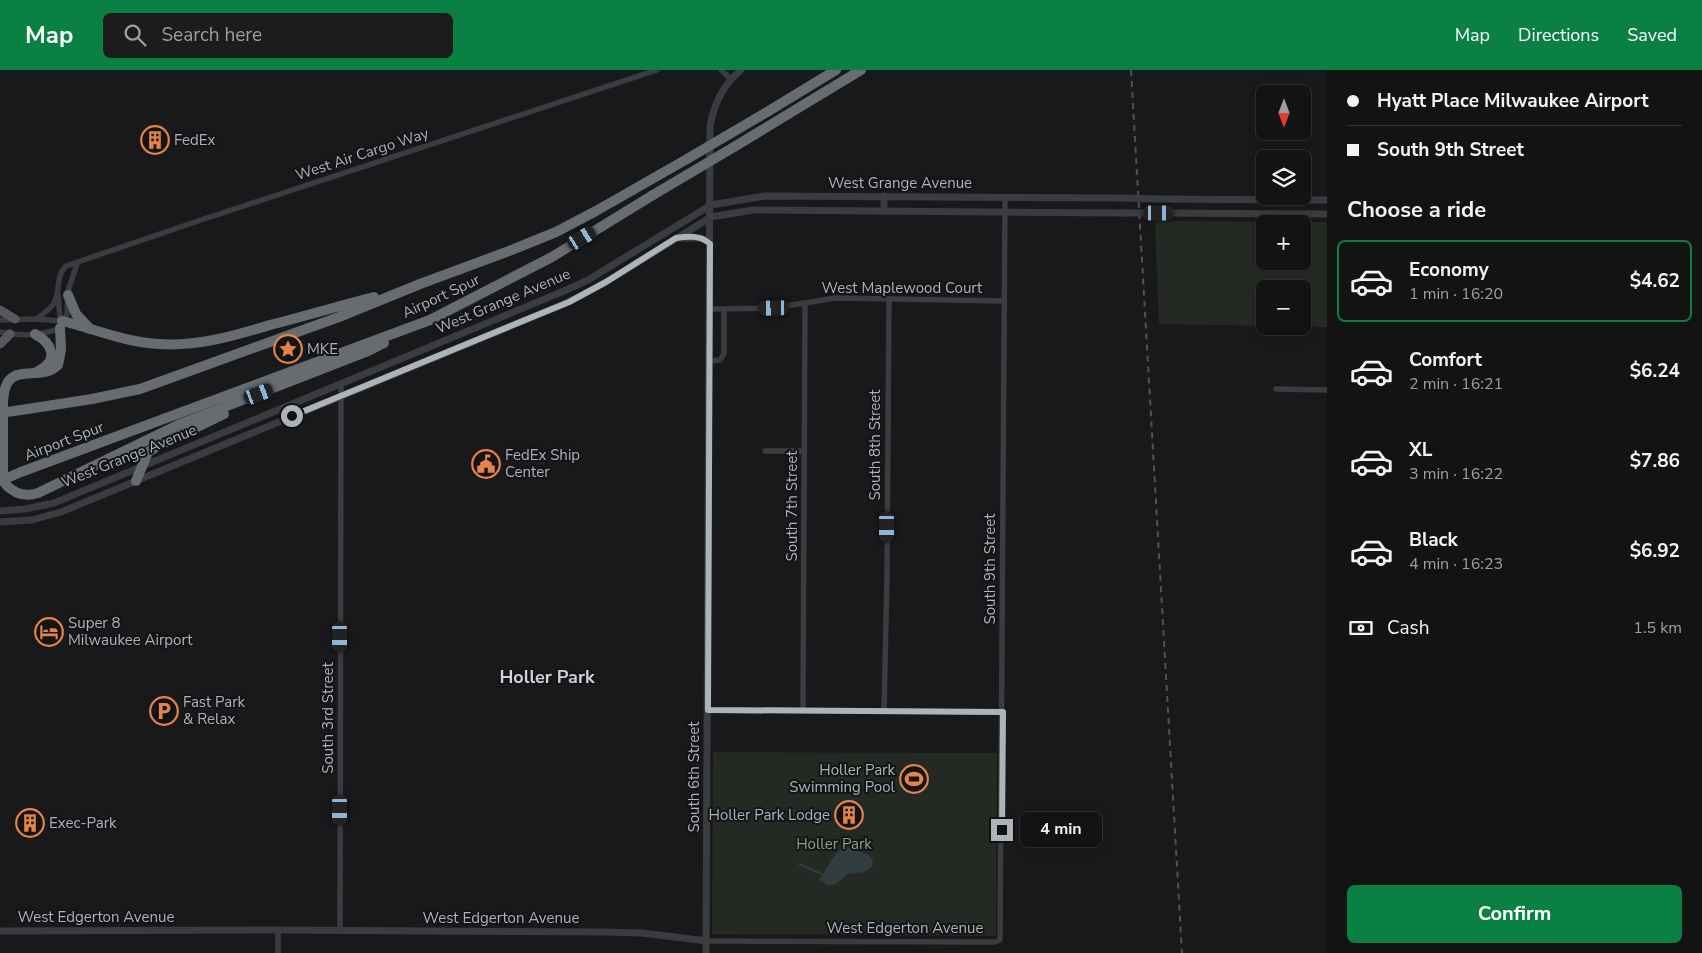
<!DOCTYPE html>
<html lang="en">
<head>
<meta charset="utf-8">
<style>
	:root { --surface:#131314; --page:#1c1c1d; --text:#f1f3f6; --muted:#9d9ea0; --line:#323234; --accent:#0b8043 }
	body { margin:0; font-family:"Nunito Sans",sans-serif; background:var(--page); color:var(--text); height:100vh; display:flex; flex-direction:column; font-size:19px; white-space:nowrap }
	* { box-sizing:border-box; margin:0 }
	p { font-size:16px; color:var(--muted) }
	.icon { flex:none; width:28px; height:28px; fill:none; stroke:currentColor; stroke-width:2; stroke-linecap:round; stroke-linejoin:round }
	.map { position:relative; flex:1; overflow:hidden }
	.drawer { display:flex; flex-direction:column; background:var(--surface); width:375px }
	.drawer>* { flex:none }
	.hud { display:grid; align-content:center; height:110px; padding:0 20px; background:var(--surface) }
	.needle { width:32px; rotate:180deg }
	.controls { position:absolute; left:1256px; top:15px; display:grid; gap:10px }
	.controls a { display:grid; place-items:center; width:55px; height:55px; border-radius:8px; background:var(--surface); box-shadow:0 2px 8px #0003,0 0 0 1px var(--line); font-size:25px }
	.end { position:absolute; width:22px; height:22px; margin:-11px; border:6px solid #acb4b9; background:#111; box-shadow:0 0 0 2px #111 }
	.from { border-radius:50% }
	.bubble { position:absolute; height:35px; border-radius:8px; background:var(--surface); box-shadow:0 2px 8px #0003,0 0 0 1px var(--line); font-size:16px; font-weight:700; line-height:35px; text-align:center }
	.car { position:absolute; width:15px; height:30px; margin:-15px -8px; border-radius:6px; box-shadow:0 0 4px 1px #0007; background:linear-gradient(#222 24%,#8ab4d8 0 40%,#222 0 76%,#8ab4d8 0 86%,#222 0) }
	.hud b { display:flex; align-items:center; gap:18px; height:48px; font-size:19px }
	.hud b+b { border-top:1px solid var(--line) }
	.hud i { width:12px; height:12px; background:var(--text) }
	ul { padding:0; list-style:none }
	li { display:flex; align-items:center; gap:15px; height:82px; margin:0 10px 8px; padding:0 10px; border:2px solid transparent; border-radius:8px }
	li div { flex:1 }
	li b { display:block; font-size:19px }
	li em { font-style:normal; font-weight:700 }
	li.active { border-color:var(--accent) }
	li>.icon { width:45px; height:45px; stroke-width:1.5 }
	h2 { padding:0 20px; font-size:22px; line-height:60px }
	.pay { display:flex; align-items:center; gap:12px; height:55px; padding:0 20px; font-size:19px }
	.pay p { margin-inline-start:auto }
	.primary-button { display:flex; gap:10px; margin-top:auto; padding:10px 20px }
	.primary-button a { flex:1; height:58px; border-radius:8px; background:var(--accent); color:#fff; font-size:20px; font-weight:700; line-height:58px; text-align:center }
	header { display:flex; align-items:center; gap:30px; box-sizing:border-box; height:70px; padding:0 25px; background:var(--accent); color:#fff }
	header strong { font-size:24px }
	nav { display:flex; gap:28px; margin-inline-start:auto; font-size:18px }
	.search { width:350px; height:45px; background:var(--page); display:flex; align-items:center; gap:12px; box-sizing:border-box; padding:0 18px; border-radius:8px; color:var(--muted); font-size:19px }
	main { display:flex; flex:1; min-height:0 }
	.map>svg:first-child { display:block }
	.green { fill:#242a23; fill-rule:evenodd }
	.water { fill:#313d40 }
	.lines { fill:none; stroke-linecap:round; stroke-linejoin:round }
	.stream { stroke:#313d40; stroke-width:2 }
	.minor { stroke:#3a3c3f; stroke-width:5.5 }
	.tertiary { stroke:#3a3c3f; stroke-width:7 }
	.primary { stroke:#565a5e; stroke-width:9 }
	.motorway { stroke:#666c70; stroke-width:10 }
	.rail { stroke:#4f5356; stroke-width:2; stroke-dasharray:6 5; stroke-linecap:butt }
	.tertiary-bridge { stroke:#3a3c3f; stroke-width:7 }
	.motorway-bridge { stroke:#666c70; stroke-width:10 }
	.route { stroke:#acb4b9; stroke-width:6 }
	.labels { text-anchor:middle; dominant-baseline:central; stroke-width:4; stroke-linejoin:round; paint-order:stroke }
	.poi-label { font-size:15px; fill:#acb4b9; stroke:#141416; text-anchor:start }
	.street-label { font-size:15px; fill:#acb4b9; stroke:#141416 }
	.park-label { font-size:15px; fill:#8ba385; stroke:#141416 }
	.quarter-label { font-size:18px; font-weight:bold; fill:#cdd2d6; stroke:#141416 }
</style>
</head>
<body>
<header>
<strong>Map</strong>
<div class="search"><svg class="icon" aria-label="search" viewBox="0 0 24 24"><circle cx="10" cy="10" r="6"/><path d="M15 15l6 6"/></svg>Search here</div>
<nav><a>Map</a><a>Directions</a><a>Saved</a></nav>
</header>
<main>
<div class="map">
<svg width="1327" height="883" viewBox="0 0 1327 883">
	<rect width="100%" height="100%" fill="#19191b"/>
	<g class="green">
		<path d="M 1155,151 L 1327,152 L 1327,257 L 1159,254 ZM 1265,154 L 1302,154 L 1302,191 L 1265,191 ZM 1265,219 L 1302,219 L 1302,256 L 1265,256 Z"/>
		<path d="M 713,682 L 997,683 L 996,866 L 712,864 Z"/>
	</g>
	<g class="water">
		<rect x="906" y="697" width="15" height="24"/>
		<path d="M 845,776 L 869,785 L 873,790 L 872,797 L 864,802 L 848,804 L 834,815 L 828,815 L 819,810 L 836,783 Z"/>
	</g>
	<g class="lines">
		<path class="stream" d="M 799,794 L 824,805"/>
		<g class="minor">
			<path d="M 721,0 L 731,9"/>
			<path d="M 58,225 L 60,248 L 62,251"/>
			<path d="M 710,239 L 774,238 L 835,228 L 1004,231"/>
			<path d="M 36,249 C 42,245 50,240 54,233 C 61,221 55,207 66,196 L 195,152 L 657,0"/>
			<path d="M 0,250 L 36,249 L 62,251"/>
			<path d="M 0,262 C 19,266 42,266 60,258 L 67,244 L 68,221 L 77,194"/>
			<path d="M 710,291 L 720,290 L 724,284 L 724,239"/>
			<path d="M 1276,319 L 1327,320"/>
			<path d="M 765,381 L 804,381"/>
			<path d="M 708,640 L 1003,642"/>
			<path d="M 803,640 L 805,233"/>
			<path d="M 884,641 L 887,506 L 889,229"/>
			<path d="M 340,861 L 341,314"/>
			<path d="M 707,871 L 995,872 L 1000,870 L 1005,128"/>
			<path d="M 278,883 L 278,860"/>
		</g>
		<g class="tertiary">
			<path d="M 1158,129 L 1327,130"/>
			<path d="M 884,141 L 884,126"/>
			<path d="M 1159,143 L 1327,144"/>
			<path d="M 678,168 L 701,168 L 710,173"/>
			<path d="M 0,441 L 25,439 L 54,433 L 564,221 L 588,210 L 711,135 L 765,126 L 1121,128"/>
			<path d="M 0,452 L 32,450 L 61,442 L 569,232 L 606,212 L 711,147 L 753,140 L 1122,143"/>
			<path d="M 0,861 L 278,860 L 604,862 L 642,863 L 707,871"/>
			<path d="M 706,883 L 710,56 C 714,33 723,15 741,0"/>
		</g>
		<g class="primary">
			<path d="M 0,240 L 15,249"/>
			<path d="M 0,274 L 10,264"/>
		</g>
		<g class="motorway">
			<path d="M 767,42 L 836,0"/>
			<path d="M 734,77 L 861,0"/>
			<path d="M 68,225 L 76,244 L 90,259"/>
			<path d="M 62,251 C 95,259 124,272 158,274 C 197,277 233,266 270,255 C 305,246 339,236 374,227"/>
			<path d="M 35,264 C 52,273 60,291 38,301"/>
			<path d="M 3,336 C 3,285 38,315 58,295 L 61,280 L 60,258"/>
			<path d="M 21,340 L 92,329 L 140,319 L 339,247 L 420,214 L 509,181 L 556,162 L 596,141 L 687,89"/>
			<path d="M 3,348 L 3,404"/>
			<path d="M 21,402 L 430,250 L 552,187 L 653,125"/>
			<path d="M 136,411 L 148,382 L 158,376 L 224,344"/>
			<path d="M 6,415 C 15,424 26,427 38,423 L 178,355 L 368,281 L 384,273"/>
		</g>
		<path class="rail" d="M 1131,0 L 1182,883"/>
		<g class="tertiary-bridge">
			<path d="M 1121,128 L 1158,129"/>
			<path d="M 1122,143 L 1159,143"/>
		</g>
		<g class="motorway-bridge">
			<path d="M 687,89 L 767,42"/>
			<path d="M 653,125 L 734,77"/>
			<path d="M 0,343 L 21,340"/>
			<path d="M 0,411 L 21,402"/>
		</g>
	</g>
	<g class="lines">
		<path class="route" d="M 292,346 L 569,232 L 606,212 L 676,168 C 688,166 701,165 710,174 L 708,640 L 1003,642 L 1002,760"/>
	</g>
	<defs>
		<symbol id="building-ring" viewBox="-11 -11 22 22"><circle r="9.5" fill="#141416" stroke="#e58446" stroke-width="1.5"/><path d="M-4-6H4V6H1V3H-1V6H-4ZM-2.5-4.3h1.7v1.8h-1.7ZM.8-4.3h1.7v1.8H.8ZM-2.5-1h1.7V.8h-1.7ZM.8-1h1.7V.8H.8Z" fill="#e58446"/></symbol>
		<symbol id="sight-ring" viewBox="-11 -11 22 22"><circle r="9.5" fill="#141416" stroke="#e58446" stroke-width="1.5"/><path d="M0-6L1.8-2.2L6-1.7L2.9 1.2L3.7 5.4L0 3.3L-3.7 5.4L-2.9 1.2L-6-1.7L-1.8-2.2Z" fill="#e58446"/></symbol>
		<symbol id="civic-ring" viewBox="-11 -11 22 22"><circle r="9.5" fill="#141416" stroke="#e58446" stroke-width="1.5"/><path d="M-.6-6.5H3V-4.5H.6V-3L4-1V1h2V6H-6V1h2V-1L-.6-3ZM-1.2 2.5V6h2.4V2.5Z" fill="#e58446"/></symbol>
		<symbol id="hotel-ring" viewBox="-11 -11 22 22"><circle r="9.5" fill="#141416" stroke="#e58446" stroke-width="1.5"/><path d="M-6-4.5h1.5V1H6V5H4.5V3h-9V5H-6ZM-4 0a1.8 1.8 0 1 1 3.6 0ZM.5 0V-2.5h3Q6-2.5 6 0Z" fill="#e58446"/></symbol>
		<symbol id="parking-ring" viewBox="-11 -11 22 22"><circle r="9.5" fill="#141416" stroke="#e58446" stroke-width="1.5"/><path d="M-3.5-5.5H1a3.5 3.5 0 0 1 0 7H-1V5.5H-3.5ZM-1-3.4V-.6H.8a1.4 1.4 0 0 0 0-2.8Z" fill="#e58446"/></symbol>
		<symbol id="stadium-ring" viewBox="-11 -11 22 22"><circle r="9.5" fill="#141416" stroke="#e58446" stroke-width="1.5"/><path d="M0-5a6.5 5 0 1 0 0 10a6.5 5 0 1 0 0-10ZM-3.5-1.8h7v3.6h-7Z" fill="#e58446"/></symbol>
	</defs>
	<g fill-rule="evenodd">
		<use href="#building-ring" x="139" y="54" width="32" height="32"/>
		<use href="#sight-ring" x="272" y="263" width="32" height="32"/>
		<use href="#civic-ring" x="470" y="378" width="32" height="32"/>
		<use href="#hotel-ring" x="33" y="546" width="32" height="32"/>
		<use href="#parking-ring" x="148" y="625" width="32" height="32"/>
		<use href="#stadium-ring" x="898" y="693" width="32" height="32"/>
		<use href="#building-ring" x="833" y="729" width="32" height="32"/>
		<use href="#building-ring" x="14" y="737" width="32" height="32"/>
	</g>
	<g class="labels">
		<g class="poi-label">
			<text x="174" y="70">FedEx</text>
			<text x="307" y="279">MKE</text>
			<text x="505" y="385">FedEx Ship<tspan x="505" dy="17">Center</tspan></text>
			<text x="68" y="553">Super 8<tspan x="68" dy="17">Milwaukee Airport</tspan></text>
			<text x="183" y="632">Fast Park<tspan x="183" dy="17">&amp; Relax</tspan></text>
			<text x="895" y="700" text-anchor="end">Holler Park<tspan x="895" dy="17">Swimming Pool</tspan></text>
			<text x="830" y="745" text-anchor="end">Holler Park Lodge</text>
			<text x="49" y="753">Exec-Park</text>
		</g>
		<g class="street-label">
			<text transform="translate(362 84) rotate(-18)">West Air Cargo Way</text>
			<text x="900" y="113">West Grange Avenue</text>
			<text x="902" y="218">West Maplewood Court</text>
			<text transform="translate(441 226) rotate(-25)">Airport Spur</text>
			<text transform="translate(503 231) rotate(-23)">West Grange Avenue</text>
			<text transform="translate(64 371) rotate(-21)">Airport Spur</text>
			<text transform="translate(875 375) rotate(-90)">South 8th Street</text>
			<text transform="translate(129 386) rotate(-22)">West Grange Avenue</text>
			<text transform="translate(792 436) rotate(-90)">South 7th Street</text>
			<text transform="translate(990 499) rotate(-90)">South 9th Street</text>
			<text transform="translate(328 648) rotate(-90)">South 3rd Street</text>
			<text transform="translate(694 707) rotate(-90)">South 6th Street</text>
			<text x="96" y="847">West Edgerton Avenue</text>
			<text x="501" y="848">West Edgerton Avenue</text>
			<text x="905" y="858">West Edgerton Avenue</text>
		</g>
		<g class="park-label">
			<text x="834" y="774">Holler Park</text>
		</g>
		<g class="quarter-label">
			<text x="547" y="607">Holler Park</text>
		</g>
	</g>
</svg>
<div class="controls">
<a><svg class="needle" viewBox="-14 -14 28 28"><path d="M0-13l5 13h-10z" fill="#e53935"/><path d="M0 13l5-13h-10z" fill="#9d9ea0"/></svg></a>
<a><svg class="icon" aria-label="layers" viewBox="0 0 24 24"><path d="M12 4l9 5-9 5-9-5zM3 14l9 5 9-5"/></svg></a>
<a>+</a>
<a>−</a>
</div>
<i class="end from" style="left:292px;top:346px"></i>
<i class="end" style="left:1002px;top:760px"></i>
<div class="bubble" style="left:1020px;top:742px;width:82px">4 min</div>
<i class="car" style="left:1159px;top:143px;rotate:90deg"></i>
<i class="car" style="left:582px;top:168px;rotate:59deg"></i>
<i class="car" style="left:774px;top:238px;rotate:269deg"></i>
<i class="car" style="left:259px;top:324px;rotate:69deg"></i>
<i class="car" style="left:887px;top:457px;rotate:180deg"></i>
<i class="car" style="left:340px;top:567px;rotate:180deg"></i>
<i class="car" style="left:340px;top:740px;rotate:180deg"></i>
</div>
<section class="drawer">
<div class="hud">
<b><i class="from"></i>Hyatt Place Milwaukee Airport</b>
<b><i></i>South 9th Street</b>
</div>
<h2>Choose a ride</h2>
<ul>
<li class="active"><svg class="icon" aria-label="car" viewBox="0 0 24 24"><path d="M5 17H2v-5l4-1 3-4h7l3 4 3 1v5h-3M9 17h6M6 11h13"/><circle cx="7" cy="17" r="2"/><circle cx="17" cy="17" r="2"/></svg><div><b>Economy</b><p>1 min · 16:20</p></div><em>$4.62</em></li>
<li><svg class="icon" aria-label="car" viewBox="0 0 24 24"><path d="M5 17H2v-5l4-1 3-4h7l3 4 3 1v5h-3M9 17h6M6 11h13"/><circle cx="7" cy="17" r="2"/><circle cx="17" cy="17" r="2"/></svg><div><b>Comfort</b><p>2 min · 16:21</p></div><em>$6.24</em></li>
<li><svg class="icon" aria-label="car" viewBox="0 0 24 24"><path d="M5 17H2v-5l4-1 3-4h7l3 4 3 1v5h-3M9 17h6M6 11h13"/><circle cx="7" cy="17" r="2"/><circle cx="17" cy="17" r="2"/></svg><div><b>XL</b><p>3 min · 16:22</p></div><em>$7.86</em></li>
<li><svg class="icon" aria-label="car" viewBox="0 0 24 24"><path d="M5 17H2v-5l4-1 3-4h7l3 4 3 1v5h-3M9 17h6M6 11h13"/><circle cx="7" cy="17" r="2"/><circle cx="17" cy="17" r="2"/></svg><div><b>Black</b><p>4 min · 16:23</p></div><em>$6.92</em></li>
</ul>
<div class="pay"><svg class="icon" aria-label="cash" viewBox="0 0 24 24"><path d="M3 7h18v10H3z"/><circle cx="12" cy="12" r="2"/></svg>Cash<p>1.5 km</p></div>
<div class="primary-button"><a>Confirm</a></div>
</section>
</main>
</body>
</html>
